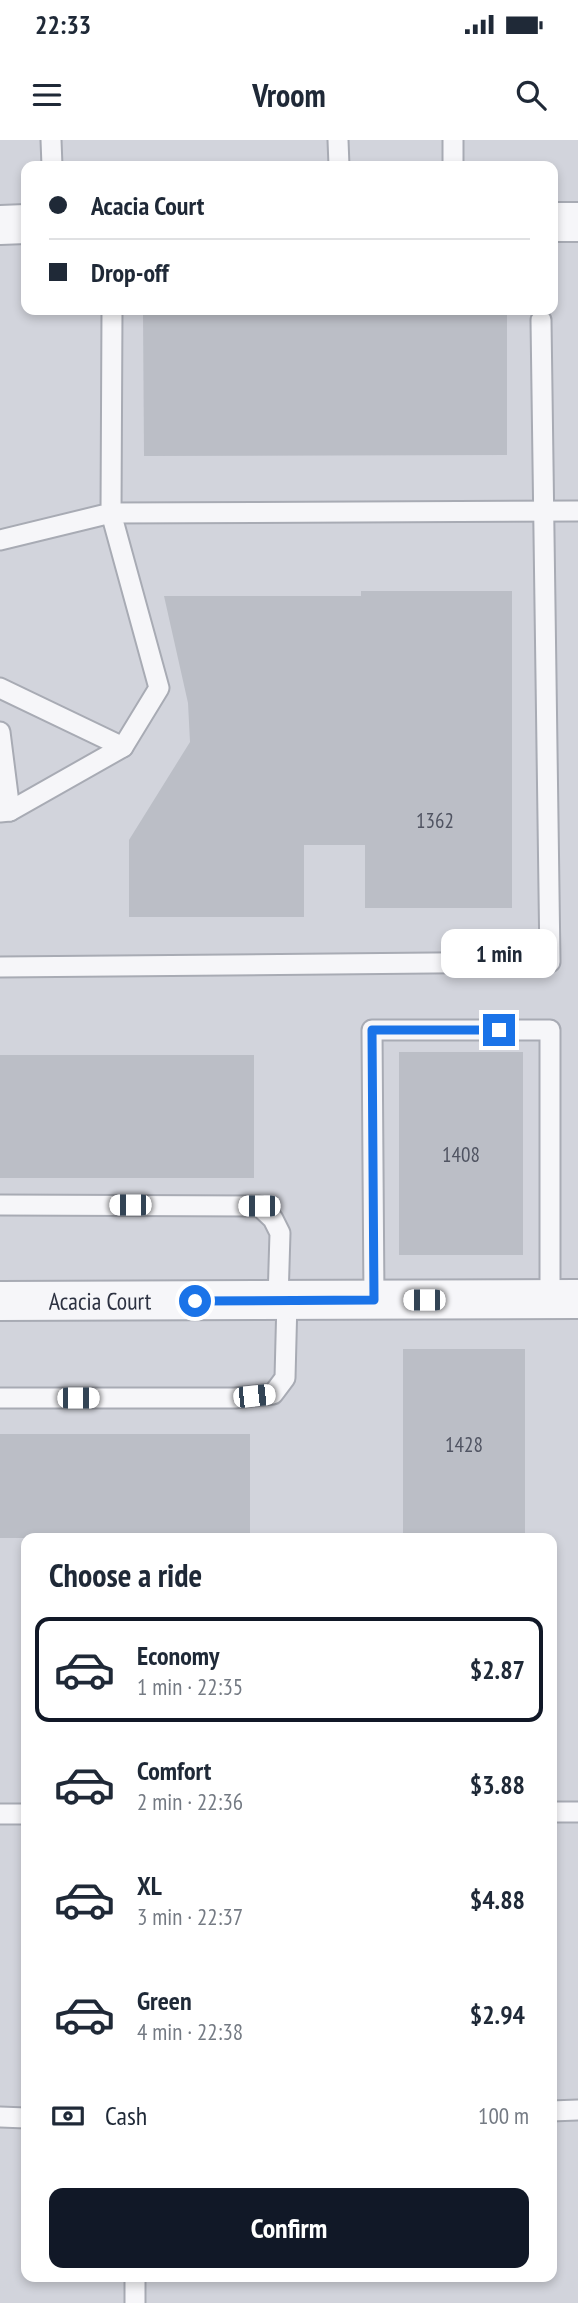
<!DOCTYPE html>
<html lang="en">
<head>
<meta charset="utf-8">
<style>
	:root { --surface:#fff; --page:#f6f6f7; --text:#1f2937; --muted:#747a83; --line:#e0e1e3; --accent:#111827 }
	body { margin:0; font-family:"PT Sans Narrow",sans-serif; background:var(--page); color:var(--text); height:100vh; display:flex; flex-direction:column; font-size:26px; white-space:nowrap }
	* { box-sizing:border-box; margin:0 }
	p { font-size:23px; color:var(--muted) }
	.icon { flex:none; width:38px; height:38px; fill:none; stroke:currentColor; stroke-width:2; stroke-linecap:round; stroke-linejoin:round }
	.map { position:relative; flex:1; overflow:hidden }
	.sheet { position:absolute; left:21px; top:1393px; width:536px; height:749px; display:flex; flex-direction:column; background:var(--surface); border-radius:14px; box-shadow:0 4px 10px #0003 }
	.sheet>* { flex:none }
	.banner { position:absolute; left:21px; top:21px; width:537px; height:154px; border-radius:14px; box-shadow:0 4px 10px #0003; display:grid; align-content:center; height:154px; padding:0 28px; background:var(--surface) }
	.end { position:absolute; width:32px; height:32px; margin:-16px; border:9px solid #1a73e8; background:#fff; box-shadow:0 0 0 4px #fff }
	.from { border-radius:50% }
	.bubble { position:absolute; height:49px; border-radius:14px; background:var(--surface); box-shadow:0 4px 10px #0003; font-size:23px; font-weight:800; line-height:49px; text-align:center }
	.car { position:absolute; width:21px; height:42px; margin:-21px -10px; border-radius:9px; box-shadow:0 0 5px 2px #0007; background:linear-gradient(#fff 24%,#345 0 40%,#fff 0 76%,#345 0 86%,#fff 0) }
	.banner b { display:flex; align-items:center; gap:24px; height:66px; font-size:26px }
	.banner b+b { border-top:2px solid var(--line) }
	.banner i { width:18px; height:18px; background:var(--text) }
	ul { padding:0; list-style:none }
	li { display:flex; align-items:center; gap:21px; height:105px; margin:0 14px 10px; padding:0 14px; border:4px solid transparent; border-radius:14px }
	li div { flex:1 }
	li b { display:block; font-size:26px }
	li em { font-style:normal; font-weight:800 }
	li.on { border-color:var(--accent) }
	li>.icon { width:63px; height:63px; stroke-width:1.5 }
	h2 { padding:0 28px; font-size:32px; line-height:84px }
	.pay { display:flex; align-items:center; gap:18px; height:77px; padding:0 28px; font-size:26px }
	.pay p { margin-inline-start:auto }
	.cta { display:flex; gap:14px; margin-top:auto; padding:14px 28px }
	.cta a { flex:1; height:80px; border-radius:14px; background:var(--accent); color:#fff; font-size:28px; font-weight:800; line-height:80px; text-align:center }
	.status { display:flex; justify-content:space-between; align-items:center; height:49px; padding:0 35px; background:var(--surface); direction:ltr }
	.status svg { height:19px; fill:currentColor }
	header { display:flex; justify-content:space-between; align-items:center; height:91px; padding:0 28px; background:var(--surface); font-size:32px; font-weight:800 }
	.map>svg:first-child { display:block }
	.built { fill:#d2d4dc; fill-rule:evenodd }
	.building { fill:#bbbec6 }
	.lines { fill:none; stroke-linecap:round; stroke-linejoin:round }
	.lane-casing { stroke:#a8abb4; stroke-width:23 }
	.street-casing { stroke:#a8abb4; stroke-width:42 }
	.lane { stroke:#f6f6f9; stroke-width:19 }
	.street { stroke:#f6f6f9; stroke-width:38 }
	.route { stroke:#1a73e8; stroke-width:9 }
	.labels { text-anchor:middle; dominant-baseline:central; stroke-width:6; stroke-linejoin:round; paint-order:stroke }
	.number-label { font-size:21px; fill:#505462 }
	.street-label { font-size:24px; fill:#2c3141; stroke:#f3f4f7 }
</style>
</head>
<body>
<div class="status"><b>22:33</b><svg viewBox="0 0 49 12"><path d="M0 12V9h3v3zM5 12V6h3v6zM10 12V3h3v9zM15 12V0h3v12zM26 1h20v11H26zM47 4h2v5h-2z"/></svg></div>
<header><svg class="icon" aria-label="menu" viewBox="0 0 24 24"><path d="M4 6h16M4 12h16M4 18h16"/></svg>Vroom<svg class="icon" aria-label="search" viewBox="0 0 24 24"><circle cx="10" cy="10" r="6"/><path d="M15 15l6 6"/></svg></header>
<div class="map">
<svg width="578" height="2163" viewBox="0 0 578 2163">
	<rect width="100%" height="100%" fill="#e3e5ea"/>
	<path class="built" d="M 0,0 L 578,0 L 578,2163 L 0,2163 ZM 26,26 L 553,26 L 553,170 L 26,170 ZM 26,1398 L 551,1398 L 551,2137 L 26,2137 Z"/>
	<g class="building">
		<path d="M 507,172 L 507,315 L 144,316 L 143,174 Z"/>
		<path d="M 361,451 L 512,451 L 512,768 L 365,768 L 365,705 L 304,705 L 304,777 L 129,777 L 129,700 L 190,602 L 188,563 L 164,456 L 361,456 Z"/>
		<rect x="399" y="912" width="124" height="203"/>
		<rect x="0" y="915" width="254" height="123"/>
		<rect x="403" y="1209" width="122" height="189"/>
		<rect x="0" y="1294" width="250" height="104"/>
	</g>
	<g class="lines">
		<defs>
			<g id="lane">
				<path d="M 51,0 L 52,26"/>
				<path d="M 338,0 L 339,26"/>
				<path d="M 453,0 L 453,26"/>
				<path d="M 0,400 L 111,373 L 112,170"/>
				<path d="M 0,548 L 123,607"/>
				<path d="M 0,592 L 10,671"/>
				<path d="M 0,672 L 10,671 L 123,607 L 159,548 L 111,373 L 578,371"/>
				<path d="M 0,827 L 550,822 L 541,180"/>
				<path d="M 0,1065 L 259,1066 L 273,1079 L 280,1093 L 278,1160"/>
				<path d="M 374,1160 L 372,890 L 550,890 L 550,1159"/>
				<path d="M 0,1258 L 235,1258 L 273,1254 L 285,1238 L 287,1160"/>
				<path d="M 551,1672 L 578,1672"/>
				<path d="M 0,1674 L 26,1674"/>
				<path d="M 551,1971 L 578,1970"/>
				<path d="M 0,1977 L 26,1978"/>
				<path d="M 135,2137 L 135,2163"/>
			</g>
			<g id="street">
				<path d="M 553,82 L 578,82"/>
				<path d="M 0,85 L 26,84"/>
				<path id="s1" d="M 0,1161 L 578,1159"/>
			</g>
		</defs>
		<use href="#lane" class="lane-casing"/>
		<use href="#street" class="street-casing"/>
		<use href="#lane" class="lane"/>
		<use href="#street" class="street"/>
	</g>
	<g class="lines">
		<path class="route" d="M 195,1161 L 374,1160 L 372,890 L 499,890"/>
	</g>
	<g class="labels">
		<g class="number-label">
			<text x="435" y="680">1362</text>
			<text x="461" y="1014">1408</text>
			<text x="464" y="1304">1428</text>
		</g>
		<g class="street-label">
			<text stroke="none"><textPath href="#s1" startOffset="100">Acacia Court</textPath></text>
		</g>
	</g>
</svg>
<i class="end from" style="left:195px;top:1161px"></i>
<i class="end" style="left:499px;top:890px"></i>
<div class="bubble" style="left:441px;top:789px;width:116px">1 min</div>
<i class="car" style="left:130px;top:1065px;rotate:270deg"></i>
<i class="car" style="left:259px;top:1066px;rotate:270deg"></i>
<i class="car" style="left:424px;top:1160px;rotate:270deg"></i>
<i class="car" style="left:254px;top:1256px;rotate:84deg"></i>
<i class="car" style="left:78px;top:1258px;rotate:90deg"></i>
<div class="banner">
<b><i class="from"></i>Acacia Court</b>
<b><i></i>Drop-off</b>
</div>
<section class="sheet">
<h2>Choose a ride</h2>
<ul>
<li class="on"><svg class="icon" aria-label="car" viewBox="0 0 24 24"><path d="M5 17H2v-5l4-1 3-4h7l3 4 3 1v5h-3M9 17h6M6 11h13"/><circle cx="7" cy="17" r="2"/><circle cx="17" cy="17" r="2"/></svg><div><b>Economy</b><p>1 min · 22:35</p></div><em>$2.87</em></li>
<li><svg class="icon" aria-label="car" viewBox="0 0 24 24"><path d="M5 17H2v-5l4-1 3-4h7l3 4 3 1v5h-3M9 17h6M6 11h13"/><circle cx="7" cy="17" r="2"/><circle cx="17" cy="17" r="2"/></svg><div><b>Comfort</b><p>2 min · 22:36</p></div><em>$3.88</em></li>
<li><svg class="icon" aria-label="car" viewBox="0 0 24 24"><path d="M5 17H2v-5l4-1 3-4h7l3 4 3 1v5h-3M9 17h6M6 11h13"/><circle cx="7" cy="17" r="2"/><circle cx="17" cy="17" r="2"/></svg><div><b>XL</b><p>3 min · 22:37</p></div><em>$4.88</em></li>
<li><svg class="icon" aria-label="car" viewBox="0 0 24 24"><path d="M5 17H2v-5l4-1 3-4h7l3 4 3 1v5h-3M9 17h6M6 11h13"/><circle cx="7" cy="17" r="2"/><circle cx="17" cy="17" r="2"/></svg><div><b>Green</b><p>4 min · 22:38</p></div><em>$2.94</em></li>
</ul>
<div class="pay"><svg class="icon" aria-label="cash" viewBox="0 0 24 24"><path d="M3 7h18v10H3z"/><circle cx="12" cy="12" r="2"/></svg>Cash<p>100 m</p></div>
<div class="cta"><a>Confirm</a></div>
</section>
</div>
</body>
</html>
